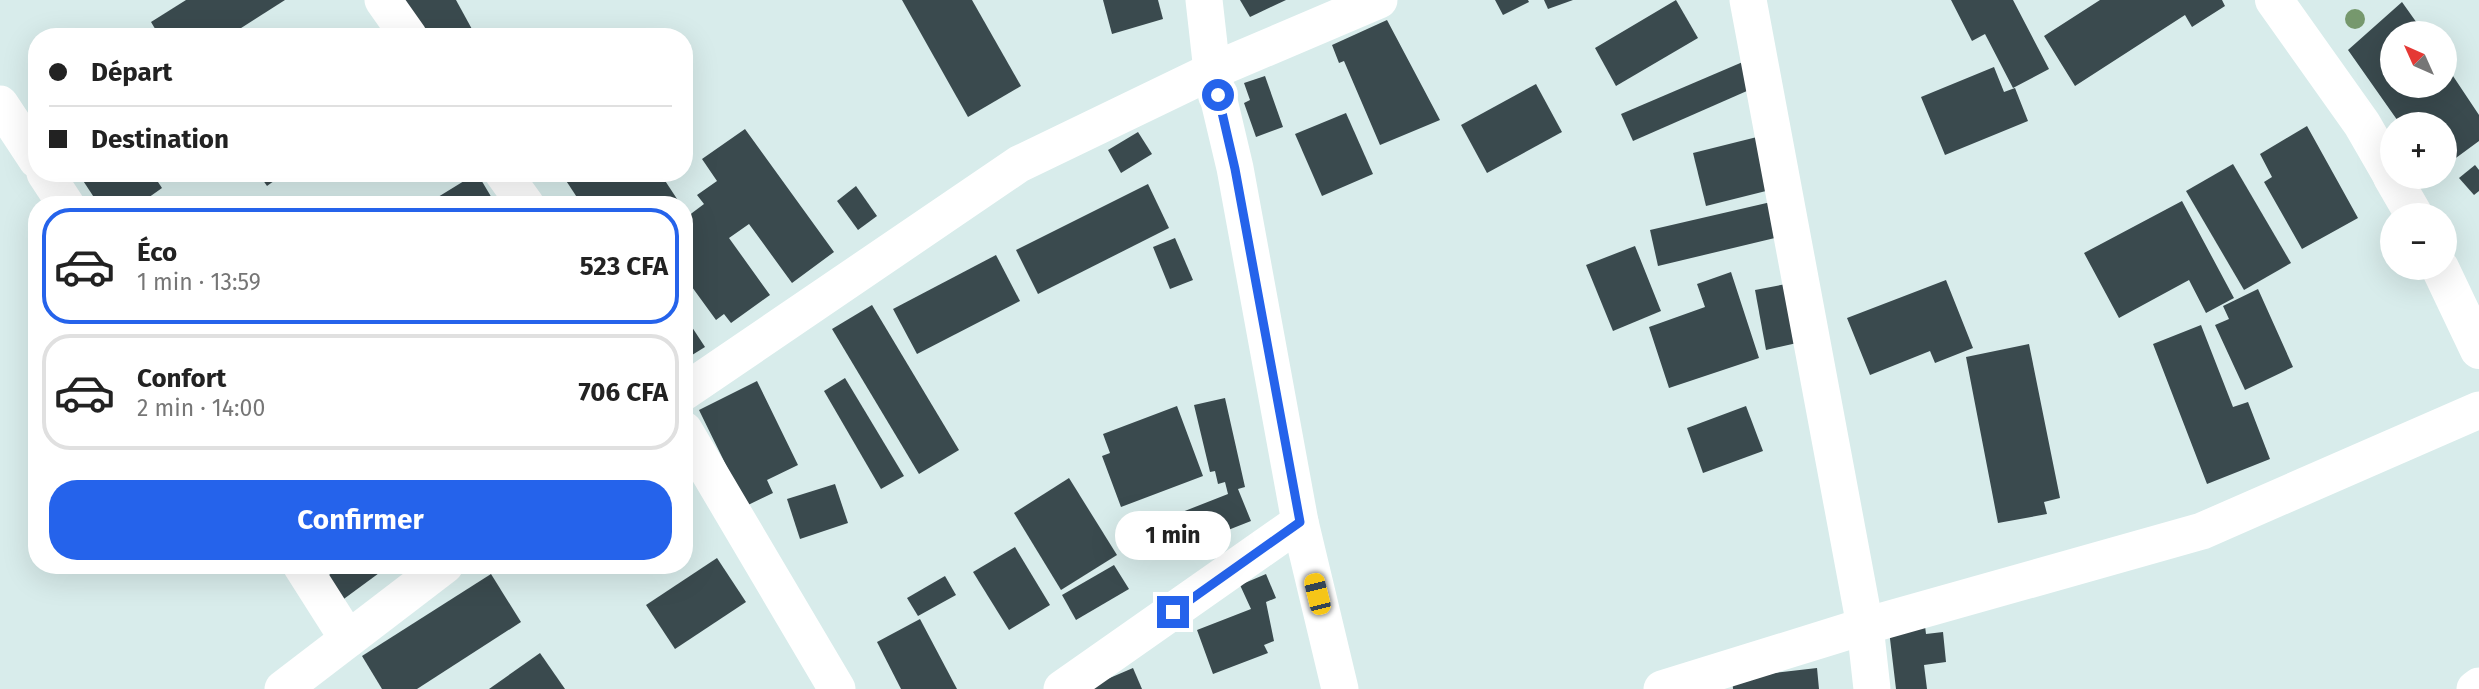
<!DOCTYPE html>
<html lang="fr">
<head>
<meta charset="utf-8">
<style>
	:root { --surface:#fff; --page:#f2f2f2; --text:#222; --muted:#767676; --line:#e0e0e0; --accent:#2563eb }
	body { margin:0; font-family:"Fira Sans",sans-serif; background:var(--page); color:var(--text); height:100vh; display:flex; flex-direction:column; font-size:26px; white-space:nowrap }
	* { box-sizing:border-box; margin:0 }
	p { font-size:23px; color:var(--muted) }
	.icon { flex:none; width:38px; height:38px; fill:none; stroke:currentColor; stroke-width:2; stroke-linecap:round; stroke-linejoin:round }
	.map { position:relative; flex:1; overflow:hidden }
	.sheet { position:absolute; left:28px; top:196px; width:665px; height:378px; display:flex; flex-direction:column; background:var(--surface); border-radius:28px; box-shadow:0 7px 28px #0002 }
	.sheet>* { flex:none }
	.banner { position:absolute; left:28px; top:28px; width:665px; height:154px; border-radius:28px; box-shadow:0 7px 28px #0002; display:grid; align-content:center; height:154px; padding:0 21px; background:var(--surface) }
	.needle { width:46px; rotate:315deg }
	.controls { position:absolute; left:2380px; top:21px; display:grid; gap:14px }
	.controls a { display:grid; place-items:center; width:77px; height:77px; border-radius:50%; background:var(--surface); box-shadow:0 7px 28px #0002; font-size:35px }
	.end { position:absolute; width:32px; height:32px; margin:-16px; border:9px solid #2563eb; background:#fff; box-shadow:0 0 0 4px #fff }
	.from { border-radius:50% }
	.bubble { position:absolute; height:49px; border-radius:24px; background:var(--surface); box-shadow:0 7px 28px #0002; font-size:23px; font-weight:700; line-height:49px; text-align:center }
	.car { position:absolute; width:21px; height:42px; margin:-21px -10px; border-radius:9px; box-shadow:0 0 5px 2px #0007; background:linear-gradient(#f5c518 24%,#345 0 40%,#f5c518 0 76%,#345 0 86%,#f5c518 0) }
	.banner b { display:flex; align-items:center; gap:24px; height:66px; font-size:26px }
	.banner b+b { border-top:2px solid var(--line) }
	.banner i { width:18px; height:18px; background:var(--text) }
	ul { padding:12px 0 0; list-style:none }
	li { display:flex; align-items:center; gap:21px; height:116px; margin:0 14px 10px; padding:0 7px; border:4px solid var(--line); border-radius:28px }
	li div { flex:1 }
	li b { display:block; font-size:26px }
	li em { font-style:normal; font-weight:700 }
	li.active { border-color:var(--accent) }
	li>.icon { width:63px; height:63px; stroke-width:1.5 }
	.cta { display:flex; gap:14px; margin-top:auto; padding:14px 21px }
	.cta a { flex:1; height:80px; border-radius:28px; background:var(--accent); color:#fff; font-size:28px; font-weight:700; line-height:80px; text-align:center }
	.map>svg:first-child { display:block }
	.building { fill:#3a4a4e }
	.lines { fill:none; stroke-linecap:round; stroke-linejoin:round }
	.minor { stroke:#fff; stroke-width:37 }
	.tertiary { stroke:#fff; stroke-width:38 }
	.tree { fill:#76986d }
	.route { stroke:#2563eb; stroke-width:9 }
</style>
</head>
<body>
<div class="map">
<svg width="2479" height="689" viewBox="0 0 2479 689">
	<rect width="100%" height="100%" fill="#d8eceb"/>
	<g class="building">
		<path d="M 186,0 L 285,0 L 227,37 L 160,37 L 151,22 Z"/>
		<path d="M 396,0 L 456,0 L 473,31 L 462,37 L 416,37 Z"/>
		<path d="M 902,0 L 972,0 L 1021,86 L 968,117 Z"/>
		<path d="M 1103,0 L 1158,0 L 1163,19 L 1112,34 Z"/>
		<path d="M 1240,0 L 1286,0 L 1250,17 Z"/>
		<path d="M 1495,0 L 1528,0 L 1529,2 L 1503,15 Z"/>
		<path d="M 1544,0 L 1573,0 L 1548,9 Z"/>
		<path d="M 1676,0 L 1698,38 L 1616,86 L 1595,48 Z"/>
		<path d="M 1951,0 L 2013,0 L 2049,69 L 2013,88 L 1985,34 L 1972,41 Z"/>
		<path d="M 2100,0 L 2222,0 L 2225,6 L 2192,27 L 2185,15 L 2075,86 L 2044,36 Z"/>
		<path d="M 2402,2 L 2424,33 L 2392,33 L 2392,86 L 2445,86 L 2445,64 L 2479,115 L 2479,141 L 2445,166 L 2445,124 L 2400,124 L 2348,50 Z"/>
		<path d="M 1387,20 L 1440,120 L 1380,145 L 1344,61 L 1339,63 L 1332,45 Z"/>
		<path d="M 1745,61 L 1756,87 L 1633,141 L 1621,114 Z"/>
		<path d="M 1994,67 L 2004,92 L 2015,88 L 2028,121 L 1945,155 L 1921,97 Z"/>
		<path d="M 1265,76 L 1283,127 L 1256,137 L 1244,103 L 1250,100 L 1244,83 Z"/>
		<path d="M 1536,84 L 1562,132 L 1487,173 L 1461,125 Z"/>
		<path d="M 1346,113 L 1373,174 L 1322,196 L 1295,134 Z"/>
		<path d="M 2307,126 L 2358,218 L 2302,249 L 2264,182 L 2272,177 L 2260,154 Z"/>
		<path d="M 745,129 L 834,252 L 792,283 L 749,224 L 729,238 L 770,295 L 731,323 L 724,314 L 716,320 L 684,276 L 684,219 L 704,204 L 697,195 L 717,181 L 702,159 Z"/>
		<path d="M 1138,132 L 1152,154 L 1121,173 L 1108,150 Z"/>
		<path d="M 1761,136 L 1774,189 L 1706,206 L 1693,153 Z"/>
		<path d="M 2233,164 L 2291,263 L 2244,290 L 2186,191 Z"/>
		<path d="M 2475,165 L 2479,170 L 2479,191 L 2474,195 L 2459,178 Z"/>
		<path d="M 78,173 L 152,173 L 162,188 L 138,205 L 99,205 Z"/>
		<path d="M 163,173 L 183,173 L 170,182 Z"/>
		<path d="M 258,173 L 285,173 L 267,186 Z"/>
		<path d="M 477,173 L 496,205 L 425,205 Z"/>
		<path d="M 561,173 L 660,173 L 679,202 L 676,205 L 582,205 Z"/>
		<path d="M 1148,184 L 1169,228 L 1038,294 L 1016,250 Z"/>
		<path d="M 856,186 L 877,216 L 858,230 L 837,201 Z"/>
		<path d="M 2182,201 L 2234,298 L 2206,313 L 2189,280 L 2119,318 L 2084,253 Z"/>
		<path d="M 1771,202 L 1779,237 L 1658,266 L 1650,230 Z"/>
		<path d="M 1175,238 L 1193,280 L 1170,289 L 1153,247 Z"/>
		<path d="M 1635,246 L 1661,311 L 1613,331 L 1586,265 Z"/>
		<path d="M 996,255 L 1020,301 L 917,354 L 893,309 Z"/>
		<path d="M 1731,272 L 1759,358 L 1669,388 L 1649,327 L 1705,307 L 1697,284 Z"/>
		<path d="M 1946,280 L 1973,348 L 1935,363 L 1930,351 L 1870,375 L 1847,318 Z"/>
		<path d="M 1786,284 L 1797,343 L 1766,350 L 1755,290 Z"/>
		<path d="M 2258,289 L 2293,367 L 2245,390 L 2215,325 L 2229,319 L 2223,306 Z"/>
		<path d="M 872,305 L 959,450 L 919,474 L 832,329 Z"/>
		<path d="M 684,315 L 705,347 L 684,360 Z"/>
		<path d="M 2201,325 L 2233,407 L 2248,402 L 2270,459 L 2207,484 L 2153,344 Z"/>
		<path d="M 2029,344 L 2060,498 L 2044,502 L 2047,514 L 1998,523 L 1966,357 Z"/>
		<path d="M 845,378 L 904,476 L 881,489 L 824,391 Z"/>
		<path d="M 757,381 L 798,465 L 767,480 L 773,493 L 746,506 L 699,410 Z"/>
		<path d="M 1225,398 L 1245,487 L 1238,489 L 1251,521 L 1185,547 L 1172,516 L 1228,494 L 1225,482 L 1218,484 L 1215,471 L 1210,472 L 1194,405 Z"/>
		<path d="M 1177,406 L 1203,476 L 1121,507 L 1102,456 L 1110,453 L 1103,434 Z"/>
		<path d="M 1746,406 L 1763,451 L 1703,473 L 1687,428 Z"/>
		<path d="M 1069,478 L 1117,555 L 1061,590 L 1014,513 Z"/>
		<path d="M 835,484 L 848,523 L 800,539 L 787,499 Z"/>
		<path d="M 1015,547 L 1050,605 L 1009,630 L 973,572 Z"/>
		<path d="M 717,558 L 746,602 L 675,649 L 646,605 Z"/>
		<path d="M 342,565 L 390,565 L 337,604 L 320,582 Z"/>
		<path d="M 1114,565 L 1129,589 L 1076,620 L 1062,595 Z"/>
		<path d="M 491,574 L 521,622 L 417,689 L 382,689 L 362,656 Z"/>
		<path d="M 1266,574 L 1276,598 L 1266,602 L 1274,641 L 1264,645 L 1268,653 L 1213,674 L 1197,630 L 1251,609 L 1240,585 Z"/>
		<path d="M 945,576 L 956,595 L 918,616 L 907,598 Z"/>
		<path d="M 1924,618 L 1926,634 L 1943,632 L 1946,662 L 1924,665 L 1927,689 L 1896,689 L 1888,622 Z"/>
		<path d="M 920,619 L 957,689 L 901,689 L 877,642 Z"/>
		<path d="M 540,653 L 565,689 L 489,689 Z"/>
		<path d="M 1133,668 L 1142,689 L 1084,689 Z"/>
		<path d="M 1817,668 L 1819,689 L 1733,689 L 1732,678 Z"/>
	</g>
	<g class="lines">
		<g class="minor">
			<path d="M 383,0 L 409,37"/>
			<path d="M 1204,0 L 1212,71 L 1235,168 L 1300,522 L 1340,689"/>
			<path d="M 1748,0 L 1865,626 L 1872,689"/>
			<path d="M 0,104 L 37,160"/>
			<path d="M 45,173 L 66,205"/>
			<path d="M 503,173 L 526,205"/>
			<path d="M 684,392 L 1019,164 L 1212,71 L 1379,0"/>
			<path d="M 684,430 L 837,689"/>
			<path d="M 301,565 L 348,639"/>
			<path d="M 283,689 L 445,565"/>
			<path d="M 1062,689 L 1300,522"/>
			<path d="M 1662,689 L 1865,626 L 2202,531 L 2479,410"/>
			<path d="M 2475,689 L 2479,686"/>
		</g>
		<g class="tertiary">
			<path d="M 2274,0 L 2362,124 L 2392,176"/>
			<path d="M 2392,177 L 2414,215"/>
			<path d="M 2440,268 L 2479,350"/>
		</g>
	</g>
	<circle class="tree" cx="2355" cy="19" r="10"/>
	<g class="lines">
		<path class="route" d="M 1173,612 L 1300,522 L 1235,169 L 1218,95"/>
	</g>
</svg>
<div class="controls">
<a><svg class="needle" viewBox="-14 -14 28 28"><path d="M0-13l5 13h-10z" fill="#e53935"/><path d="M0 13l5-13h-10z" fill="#767676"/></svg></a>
<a>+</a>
<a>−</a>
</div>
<i class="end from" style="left:1218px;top:95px"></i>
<i class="end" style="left:1173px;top:612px"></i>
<div class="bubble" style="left:1115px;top:511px;width:116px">1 min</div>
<i class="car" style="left:1317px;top:594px;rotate:346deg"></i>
<div class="banner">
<b><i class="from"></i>Départ</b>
<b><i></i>Destination</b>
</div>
<section class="sheet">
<ul>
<li class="active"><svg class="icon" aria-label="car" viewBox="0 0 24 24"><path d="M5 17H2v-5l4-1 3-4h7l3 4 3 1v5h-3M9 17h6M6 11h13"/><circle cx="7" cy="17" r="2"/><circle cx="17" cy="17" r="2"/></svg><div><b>Éco</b><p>1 min · 13:59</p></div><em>523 CFA</em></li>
<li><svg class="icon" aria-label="car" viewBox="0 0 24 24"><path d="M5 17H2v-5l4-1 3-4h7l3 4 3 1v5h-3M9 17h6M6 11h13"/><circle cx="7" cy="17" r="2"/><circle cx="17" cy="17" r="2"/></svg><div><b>Confort</b><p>2 min · 14:00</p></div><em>706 CFA</em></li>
</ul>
<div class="cta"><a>Confirmer</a></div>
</section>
</div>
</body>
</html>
